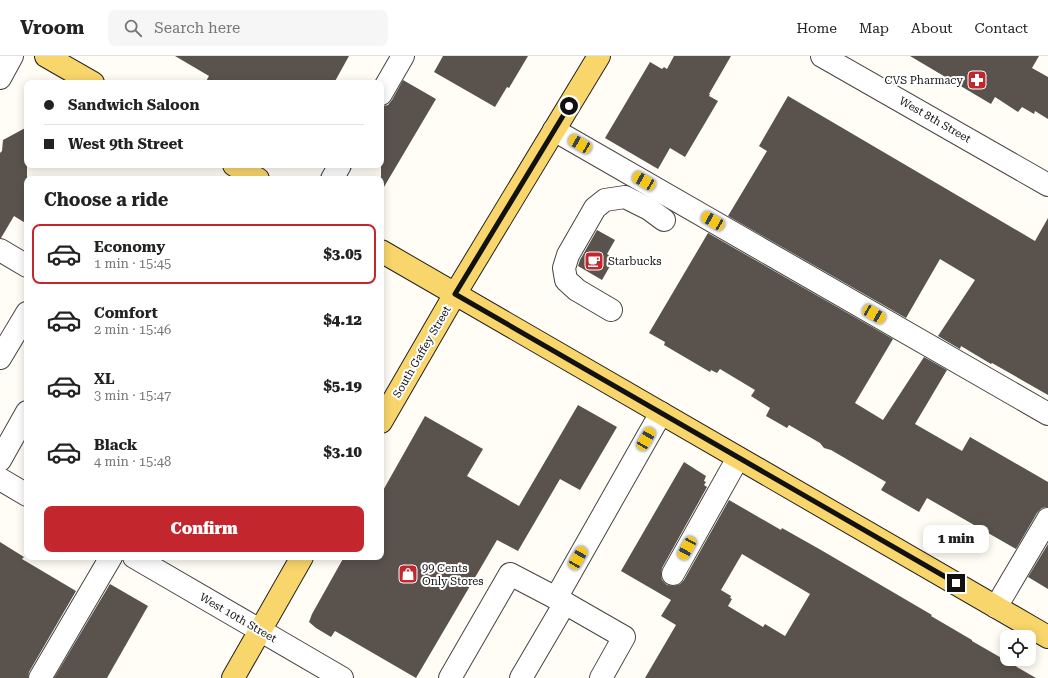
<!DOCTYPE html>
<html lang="en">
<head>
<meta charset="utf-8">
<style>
	:root { --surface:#fff; --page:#f6f6f6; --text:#222; --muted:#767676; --line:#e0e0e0; --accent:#c4262e }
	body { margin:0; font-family:"Roboto Serif",serif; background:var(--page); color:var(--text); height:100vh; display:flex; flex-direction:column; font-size:15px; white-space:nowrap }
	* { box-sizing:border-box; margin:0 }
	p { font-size:13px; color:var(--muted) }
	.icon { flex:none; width:22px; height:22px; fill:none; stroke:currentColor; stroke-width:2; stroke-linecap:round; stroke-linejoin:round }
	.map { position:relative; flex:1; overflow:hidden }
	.drawer { position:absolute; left:24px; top:120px; width:360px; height:384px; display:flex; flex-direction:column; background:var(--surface); border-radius:8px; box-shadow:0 2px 10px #0003 }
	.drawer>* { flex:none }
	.guide { position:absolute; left:24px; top:24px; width:360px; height:88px; border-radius:8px; box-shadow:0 2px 10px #0003; display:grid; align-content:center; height:88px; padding:0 20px; background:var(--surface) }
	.fabs { position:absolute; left:1000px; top:574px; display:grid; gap:8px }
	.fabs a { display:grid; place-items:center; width:36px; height:36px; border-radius:8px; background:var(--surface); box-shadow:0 2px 10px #0003; font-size:20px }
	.end { position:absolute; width:18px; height:18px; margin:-9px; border:5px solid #111; background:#fff; box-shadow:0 0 0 2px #fff }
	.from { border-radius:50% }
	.bubble { position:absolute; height:28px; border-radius:8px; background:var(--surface); box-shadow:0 2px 10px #0003; font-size:13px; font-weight:800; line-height:28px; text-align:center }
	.car { position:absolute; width:12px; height:24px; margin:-12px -6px; border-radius:5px; box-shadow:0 0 3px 1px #0007; background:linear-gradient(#f5c518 24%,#345 0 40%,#f5c518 0 76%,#345 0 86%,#f5c518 0) }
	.guide b { display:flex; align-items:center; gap:14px; height:38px; font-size:15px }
	.guide b+b { border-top:1px solid var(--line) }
	.guide i { width:10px; height:10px; background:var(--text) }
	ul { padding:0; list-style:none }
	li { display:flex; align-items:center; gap:12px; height:60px; margin:0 8px 6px; padding:0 12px; border:2px solid transparent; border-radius:8px }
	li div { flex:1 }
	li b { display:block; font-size:15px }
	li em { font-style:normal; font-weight:800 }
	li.selected { border-color:var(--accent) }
	li>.icon { width:36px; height:36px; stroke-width:1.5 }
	h2 { padding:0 20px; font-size:18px; line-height:48px }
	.cta { display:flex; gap:8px; margin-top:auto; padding:8px 20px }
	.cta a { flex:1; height:46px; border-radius:8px; background:var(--accent); color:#fff; font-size:16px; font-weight:800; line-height:46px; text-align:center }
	header { display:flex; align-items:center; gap:24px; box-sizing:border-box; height:56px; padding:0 20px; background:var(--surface); border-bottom:1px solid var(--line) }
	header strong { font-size:19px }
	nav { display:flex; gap:22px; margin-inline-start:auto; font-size:14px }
	.search { width:280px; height:36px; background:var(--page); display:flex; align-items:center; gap:10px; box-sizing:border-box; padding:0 14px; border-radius:8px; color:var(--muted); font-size:15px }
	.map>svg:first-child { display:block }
	.building { fill:#5a524d; fill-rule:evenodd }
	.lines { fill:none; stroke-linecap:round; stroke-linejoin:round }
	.minor-casing { stroke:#444; stroke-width:24 }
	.major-casing { stroke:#222; stroke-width:24 }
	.minor { stroke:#fff; stroke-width:22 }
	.major { stroke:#f9d66b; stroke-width:22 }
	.route { stroke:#111; stroke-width:5 }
	.labels { text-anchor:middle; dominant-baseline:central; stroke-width:4; stroke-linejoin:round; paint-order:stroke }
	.poi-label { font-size:11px; fill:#111; stroke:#fff; text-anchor:start }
	.street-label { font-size:11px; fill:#111; stroke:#fff }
</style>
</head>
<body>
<header>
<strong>Vroom</strong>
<div class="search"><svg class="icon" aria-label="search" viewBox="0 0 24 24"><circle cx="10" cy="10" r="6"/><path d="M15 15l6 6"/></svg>Search here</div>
<nav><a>Home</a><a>Map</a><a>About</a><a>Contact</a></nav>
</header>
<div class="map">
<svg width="1048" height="622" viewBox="0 0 1048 622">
	<rect width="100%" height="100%" fill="#fffdf5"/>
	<g class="building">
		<path d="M 175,0 L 349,0 L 334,27 L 205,27 L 209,20 Z"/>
		<path d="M 443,0 L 528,0 L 509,32 L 507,31 L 495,51 L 434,16 Z"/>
		<path d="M 674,0 L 731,0 L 709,38 L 710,38 L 709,40 L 718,45 L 685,101 L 670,92 L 658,113 L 605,82 L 650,6 L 662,13 L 664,11 L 667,13 Z"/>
		<path d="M 910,0 L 1039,0 L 1032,12 L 1048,21 L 1048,63 L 1035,55 L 1034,58 L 1022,51 L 1018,56 L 995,41 L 991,48 Z"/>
		<path d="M 403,24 L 436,43 L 381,136 L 381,54 L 383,50 L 388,49 L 392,44 Z"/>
		<path d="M 788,40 L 1035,185 L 1048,162 L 1048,339 L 992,307 L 991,308 L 961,290 L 960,293 L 938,280 L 975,224 L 940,203 L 906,262 L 728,160 L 767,95 L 759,90 Z"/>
		<path d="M 27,71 L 27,168 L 14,160 L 1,182 L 0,182 L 0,97 L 2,95 L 3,84 Z"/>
		<path d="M 597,174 L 615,184 L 607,198 L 614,203 L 602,224 L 578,210 L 580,204 Z"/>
		<path d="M 708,177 L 893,283 L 855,347 L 883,364 L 924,301 L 947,314 L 915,368 L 962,395 L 970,381 L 1048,426 L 1048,451 L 1042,452 L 1037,457 L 1016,493 L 927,442 L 919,456 L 881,434 L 886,426 L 831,394 L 824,392 L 820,387 L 789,369 L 787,372 L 766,360 L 770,352 L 751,340 L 755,334 L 720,313 L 717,317 L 711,314 L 710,316 L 664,289 L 665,286 L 649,277 Z"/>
		<path d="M 578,349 L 617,371 L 580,434 L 560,423 L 518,495 L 497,484 L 416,622 L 335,575 L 331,581 L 316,572 L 309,566 L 312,558 L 344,501 L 381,501 L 381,438 L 425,360 L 483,393 L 467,420 L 519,450 Z"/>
		<path d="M 684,406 L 706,420 L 704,425 L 706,426 L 704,429 L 707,431 L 662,512 L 661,519 L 662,524 L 667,529 L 674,530 L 680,528 L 684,524 L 729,444 L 781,474 L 782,472 L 821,494 L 932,559 L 931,560 L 972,584 L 972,585 L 1036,622 L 645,622 L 676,569 L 661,560 L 671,544 L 621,515 ZM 742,498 L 810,538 L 785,580 L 765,568 L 763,571 L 728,550 L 732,543 L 730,542 L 731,540 L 721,534 Z"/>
		<path d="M 0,486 L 24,501 L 22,503 L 76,535 L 29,616 L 28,622 L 0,622 Z"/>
		<path d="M 1048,488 L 1048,533 L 1028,521 Z"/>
		<path d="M 110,528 L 148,550 L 107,622 L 54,622 Z"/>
	</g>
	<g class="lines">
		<defs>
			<g id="minor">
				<path d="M 822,0 L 1048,129"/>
				<path d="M 0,22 L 12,0"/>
				<path d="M 381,38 L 403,0"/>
				<path d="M 554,74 L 1048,358"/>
				<path d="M 332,123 L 340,109"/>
				<path d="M 0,194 L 27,210"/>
				<path d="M 611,254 L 577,234 L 566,224 L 564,212 L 568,199 L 595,152 L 605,144 L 625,141 L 649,153 L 664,164"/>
				<path d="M 0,302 L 27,257"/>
				<path d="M 0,404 L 27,356"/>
				<path d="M 0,423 L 27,439"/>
				<path d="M 134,501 L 342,622"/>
				<path d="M 673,518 L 738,402"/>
				<path d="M 996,551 L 1048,463"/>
				<path d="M 40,622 L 111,501"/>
				<path d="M 450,622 L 510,518 L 556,542"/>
				<path d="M 521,622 L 565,547"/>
				<path d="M 601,622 L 624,581 L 556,542 L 661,357"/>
			</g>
			<g id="major">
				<path d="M 46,0 L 93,27"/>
				<path d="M 234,109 L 258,123"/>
				<path d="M 381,195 L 1048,581"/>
				<path d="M 381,366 L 455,238 L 599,0"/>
				<path d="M 233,622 L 302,501"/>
			</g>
		</defs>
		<use href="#minor" class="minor-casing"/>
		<use href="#major" class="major-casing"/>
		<use href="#minor" class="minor"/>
		<use href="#major" class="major"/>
	</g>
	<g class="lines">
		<path class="route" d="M 569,50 L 455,238 L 956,527"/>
	</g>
	<defs>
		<symbol id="pharmacy-square" viewBox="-11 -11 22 22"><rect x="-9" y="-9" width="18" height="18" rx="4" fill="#c4262e" stroke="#fff"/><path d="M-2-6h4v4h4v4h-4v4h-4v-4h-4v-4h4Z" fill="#fff"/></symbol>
		<symbol id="cafe-square" viewBox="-11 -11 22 22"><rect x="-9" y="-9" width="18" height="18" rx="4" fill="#c4262e" stroke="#fff"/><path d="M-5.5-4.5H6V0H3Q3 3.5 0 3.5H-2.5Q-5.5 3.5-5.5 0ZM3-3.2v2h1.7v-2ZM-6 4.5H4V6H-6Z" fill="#fff"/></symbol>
		<symbol id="shop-square" viewBox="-11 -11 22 22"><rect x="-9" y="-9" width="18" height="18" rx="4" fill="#c4262e" stroke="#fff"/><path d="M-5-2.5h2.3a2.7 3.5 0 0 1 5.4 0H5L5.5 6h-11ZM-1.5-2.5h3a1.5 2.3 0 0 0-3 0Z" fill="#fff"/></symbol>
	</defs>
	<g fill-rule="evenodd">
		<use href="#pharmacy-square" x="966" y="13" width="22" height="22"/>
		<use href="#cafe-square" x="583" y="194" width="22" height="22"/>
		<use href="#shop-square" x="397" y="507" width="22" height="22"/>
	</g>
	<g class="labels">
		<g class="poi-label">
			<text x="963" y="24" text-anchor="end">CVS Pharmacy</text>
			<text x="608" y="205">Starbucks</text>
			<text x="422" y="512">99 Cents<tspan x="422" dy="13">Only Stores</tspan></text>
		</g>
		<g class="street-label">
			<text transform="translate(935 64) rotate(30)">West 8th Street</text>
			<text transform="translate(422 296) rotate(-60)">South Gaffey Street</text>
			<text transform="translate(238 562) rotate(30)">West 10th Street</text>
		</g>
	</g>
</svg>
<div class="fabs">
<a><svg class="icon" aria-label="locate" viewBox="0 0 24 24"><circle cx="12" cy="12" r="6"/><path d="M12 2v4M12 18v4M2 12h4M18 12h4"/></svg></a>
</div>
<i class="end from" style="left:569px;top:50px"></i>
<i class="end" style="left:956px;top:527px"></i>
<div class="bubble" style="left:923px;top:469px;width:66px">1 min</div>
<i class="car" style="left:580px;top:88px;rotate:300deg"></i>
<i class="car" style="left:644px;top:125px;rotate:300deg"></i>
<i class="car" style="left:713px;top:165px;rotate:300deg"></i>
<i class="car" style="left:874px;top:258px;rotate:120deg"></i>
<i class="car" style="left:646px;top:383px;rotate:30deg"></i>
<i class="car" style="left:687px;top:492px;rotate:209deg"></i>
<i class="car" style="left:578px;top:502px;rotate:30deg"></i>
<div class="guide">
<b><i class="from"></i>Sandwich Saloon</b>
<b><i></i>West 9th Street</b>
</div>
<section class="drawer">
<h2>Choose a ride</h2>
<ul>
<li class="selected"><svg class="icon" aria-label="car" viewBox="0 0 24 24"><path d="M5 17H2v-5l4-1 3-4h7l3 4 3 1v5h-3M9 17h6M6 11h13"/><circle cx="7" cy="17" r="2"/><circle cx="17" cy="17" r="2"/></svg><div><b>Economy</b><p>1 min · 15:45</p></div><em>$3.05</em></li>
<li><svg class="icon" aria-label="car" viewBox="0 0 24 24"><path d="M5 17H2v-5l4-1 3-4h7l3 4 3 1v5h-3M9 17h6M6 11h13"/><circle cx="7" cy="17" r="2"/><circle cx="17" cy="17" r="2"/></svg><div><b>Comfort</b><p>2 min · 15:46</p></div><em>$4.12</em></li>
<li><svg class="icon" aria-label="car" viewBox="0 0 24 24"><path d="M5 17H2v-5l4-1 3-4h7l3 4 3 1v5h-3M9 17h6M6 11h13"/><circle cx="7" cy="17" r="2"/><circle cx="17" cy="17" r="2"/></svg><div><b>XL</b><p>3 min · 15:47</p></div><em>$5.19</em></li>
<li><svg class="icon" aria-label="car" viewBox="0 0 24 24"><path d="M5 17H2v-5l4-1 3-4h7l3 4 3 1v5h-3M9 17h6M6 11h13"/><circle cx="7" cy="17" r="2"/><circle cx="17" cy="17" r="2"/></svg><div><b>Black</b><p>4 min · 15:48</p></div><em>$3.10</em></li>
</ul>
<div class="cta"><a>Confirm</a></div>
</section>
</div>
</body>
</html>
